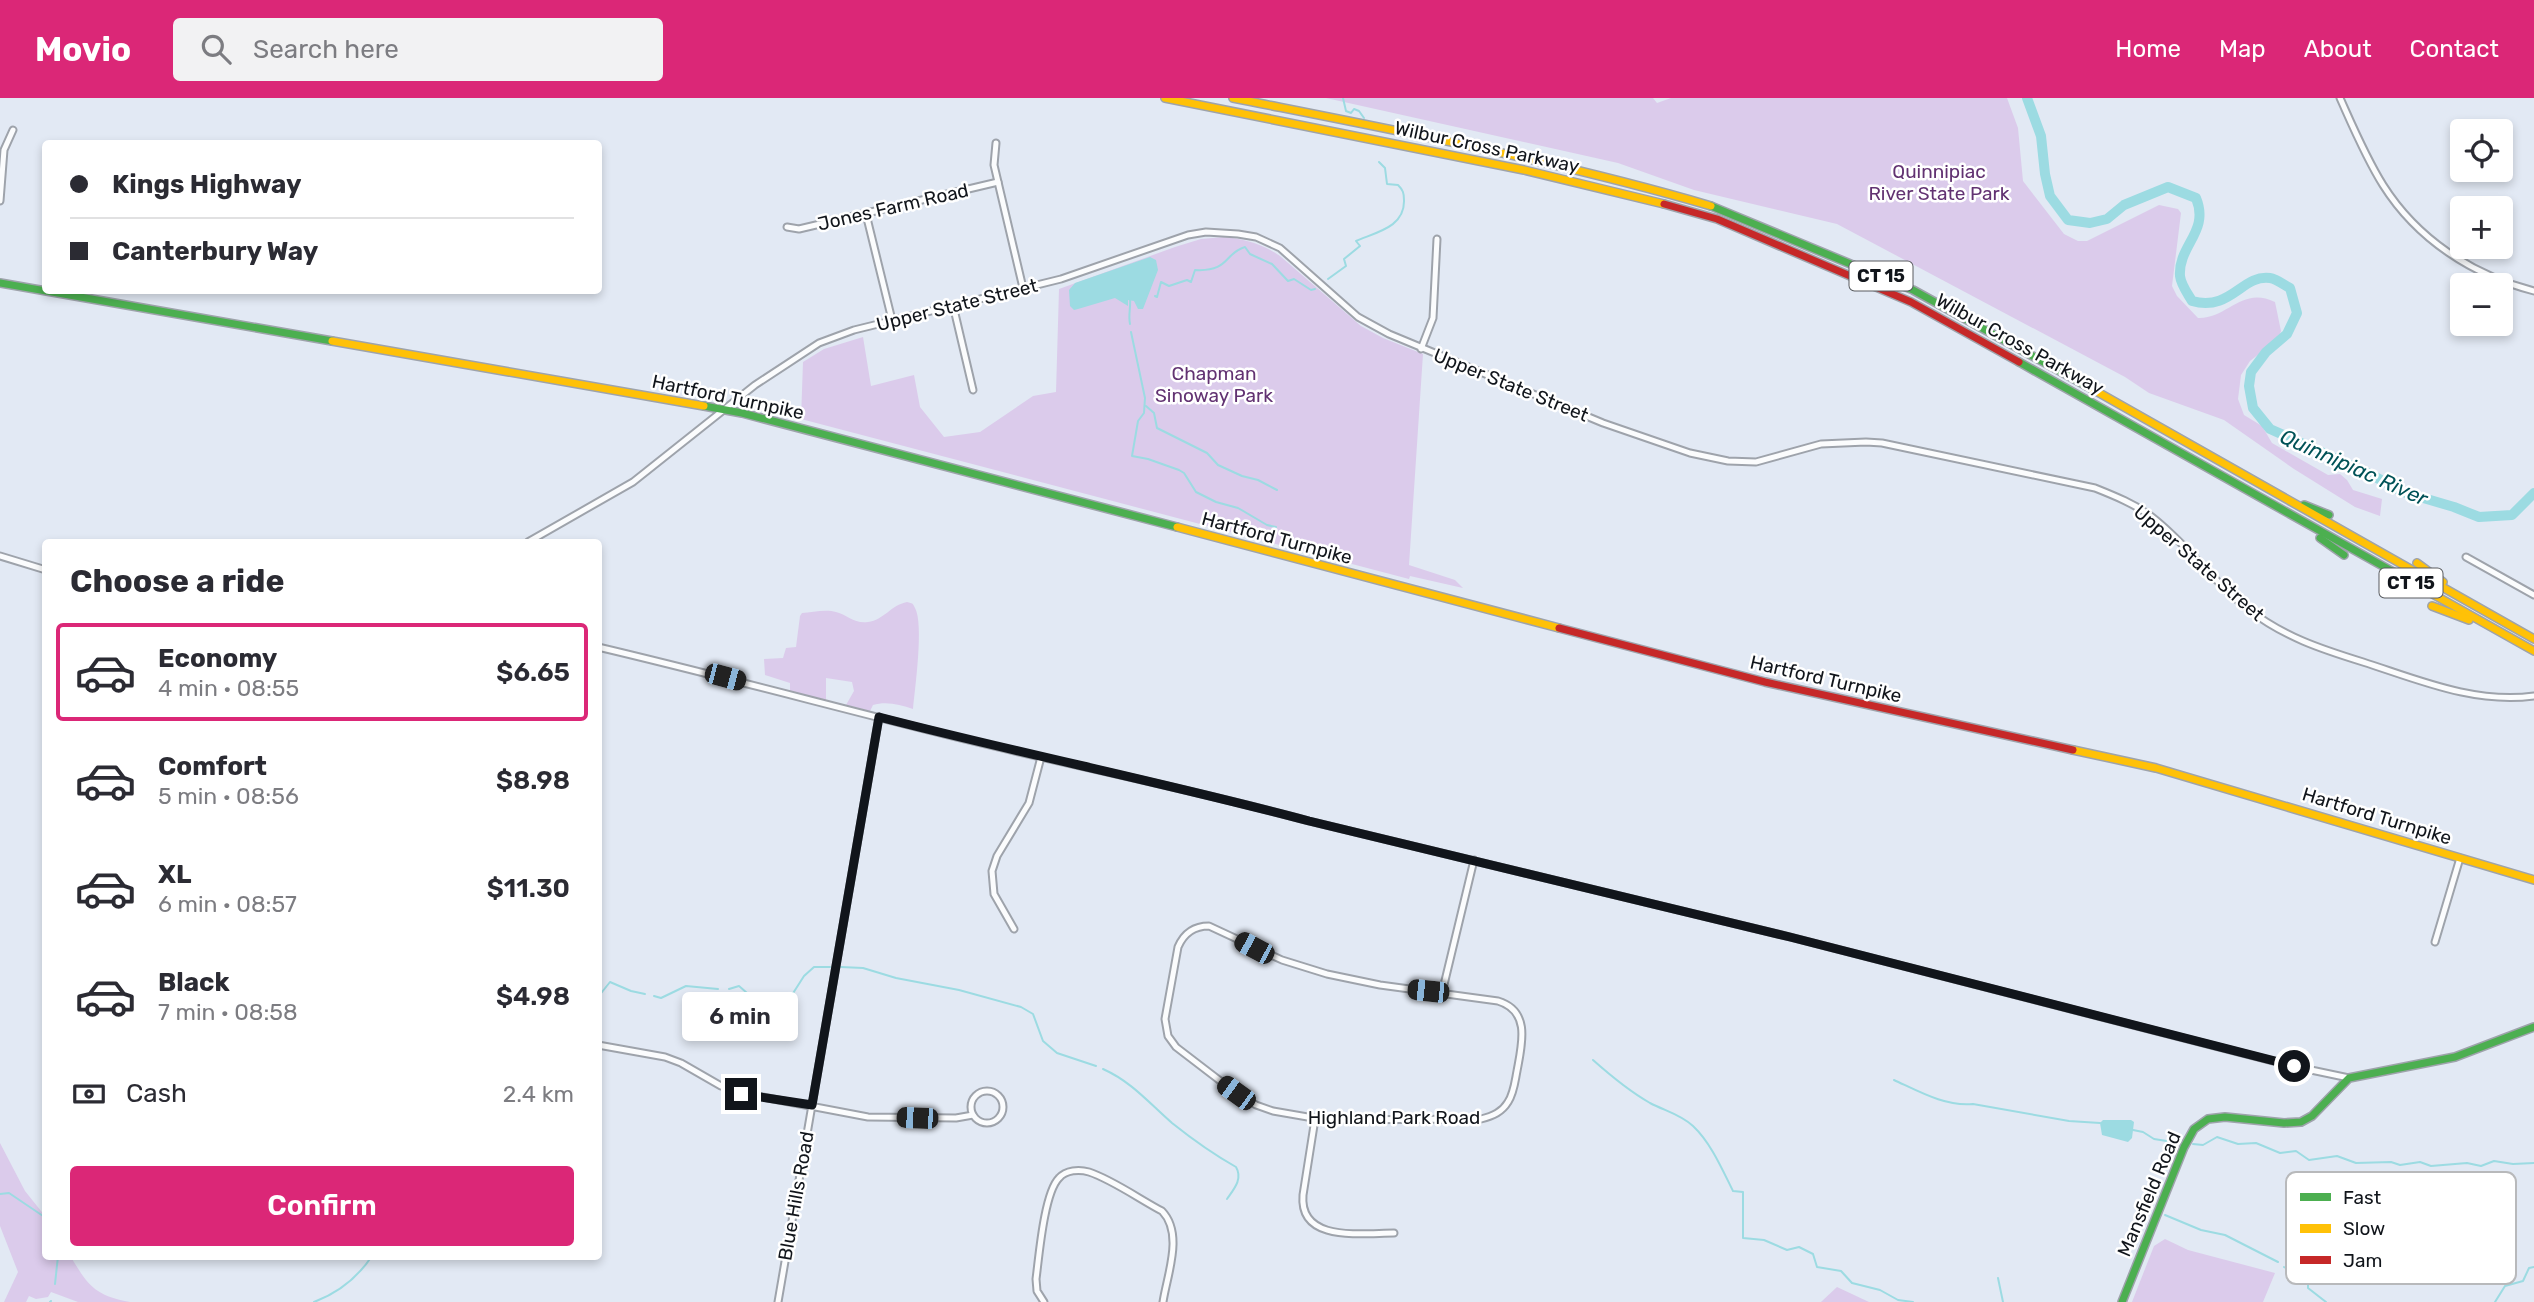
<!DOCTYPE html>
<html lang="en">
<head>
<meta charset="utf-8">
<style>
	:root { --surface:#fff; --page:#f2f2f3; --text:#2b2b33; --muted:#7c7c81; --line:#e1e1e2; --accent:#db2777 }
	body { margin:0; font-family:Rubik,sans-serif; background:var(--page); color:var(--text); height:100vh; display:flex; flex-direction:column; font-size:26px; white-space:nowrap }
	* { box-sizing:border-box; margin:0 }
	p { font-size:23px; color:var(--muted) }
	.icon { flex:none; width:38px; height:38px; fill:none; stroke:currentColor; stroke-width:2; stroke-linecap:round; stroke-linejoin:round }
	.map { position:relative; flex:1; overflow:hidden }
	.side { position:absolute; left:42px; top:441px; width:560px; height:721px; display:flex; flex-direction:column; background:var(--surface); border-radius:7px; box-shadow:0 4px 10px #0003 }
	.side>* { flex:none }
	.banner { position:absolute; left:42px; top:42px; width:560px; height:154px; border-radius:7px; box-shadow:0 4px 10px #0003; display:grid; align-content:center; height:154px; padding:0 28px; background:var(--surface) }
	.controls { position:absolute; left:2450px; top:21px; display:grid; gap:14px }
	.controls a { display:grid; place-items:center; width:63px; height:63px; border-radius:7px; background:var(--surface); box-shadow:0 4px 10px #0003; font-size:35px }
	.end { position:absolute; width:32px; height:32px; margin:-16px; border:9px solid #11151b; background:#fff; box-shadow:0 0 0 4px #fff }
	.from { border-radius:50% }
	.bubble { position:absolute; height:49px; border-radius:7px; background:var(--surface); box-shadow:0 4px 10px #0003; font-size:23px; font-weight:600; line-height:49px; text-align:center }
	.car { position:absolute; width:21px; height:42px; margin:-21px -10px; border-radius:9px; box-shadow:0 0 5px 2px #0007; background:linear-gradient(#222 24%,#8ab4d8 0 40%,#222 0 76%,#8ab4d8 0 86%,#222 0) }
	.banner b { display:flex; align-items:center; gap:24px; height:66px; font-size:26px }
	.banner b+b { border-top:2px solid var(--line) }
	.banner i { width:18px; height:18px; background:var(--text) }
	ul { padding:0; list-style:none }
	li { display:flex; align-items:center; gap:21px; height:98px; margin:0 14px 10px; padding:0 14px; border:4px solid transparent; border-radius:7px }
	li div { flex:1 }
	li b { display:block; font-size:26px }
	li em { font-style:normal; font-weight:600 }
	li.on { border-color:var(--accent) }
	li>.icon { width:63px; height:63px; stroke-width:1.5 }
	h2 { padding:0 28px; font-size:32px; line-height:84px }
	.pay { display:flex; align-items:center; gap:18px; height:77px; padding:0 28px; font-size:26px }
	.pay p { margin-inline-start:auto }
	.action { display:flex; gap:14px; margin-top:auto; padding:14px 28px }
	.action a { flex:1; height:80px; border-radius:7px; background:var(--accent); color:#fff; font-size:28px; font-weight:600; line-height:80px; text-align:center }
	header { display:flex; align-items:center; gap:42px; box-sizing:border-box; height:98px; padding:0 35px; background:var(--accent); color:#fff }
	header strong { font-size:33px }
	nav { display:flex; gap:38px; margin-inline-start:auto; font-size:24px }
	.search { width:490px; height:63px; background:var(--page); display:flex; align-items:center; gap:18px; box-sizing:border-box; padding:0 24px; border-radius:7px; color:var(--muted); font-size:26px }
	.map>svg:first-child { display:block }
	.green { fill:#dbcbeb }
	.water { fill:#9cdbe2 }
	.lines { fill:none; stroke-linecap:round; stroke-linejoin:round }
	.stream { stroke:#9cdbe2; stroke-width:2 }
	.river { stroke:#9cdbe2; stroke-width:10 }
	.street-casing { stroke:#9ea3ab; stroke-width:9 }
	.fast-casing { stroke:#9ea3ab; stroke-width:10 }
	.slow-casing { stroke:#9ea3ab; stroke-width:10 }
	.jam-casing { stroke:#9ea3ab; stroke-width:10 }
	.street { stroke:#fbfcfd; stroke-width:5 }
	.fast { stroke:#4caf50; stroke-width:7 }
	.slow { stroke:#ffc107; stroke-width:7 }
	.jam { stroke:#c62828; stroke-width:7 }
	.route { stroke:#11151b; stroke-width:9 }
	.labels { text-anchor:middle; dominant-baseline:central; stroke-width:5; stroke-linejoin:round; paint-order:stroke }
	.shield { fill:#fff; stroke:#585b5f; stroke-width:2 }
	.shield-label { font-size:18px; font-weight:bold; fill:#11151b }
	.street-label { font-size:19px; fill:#11151b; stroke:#fff }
	.park-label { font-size:19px; fill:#623272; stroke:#fff }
	.water-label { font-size:21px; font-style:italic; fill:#005257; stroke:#fff }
	.key { fill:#fff; stroke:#b8b9bb; stroke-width:2 }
	.key-label { font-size:19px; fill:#11151b }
</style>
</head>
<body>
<header>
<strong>Movio</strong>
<div class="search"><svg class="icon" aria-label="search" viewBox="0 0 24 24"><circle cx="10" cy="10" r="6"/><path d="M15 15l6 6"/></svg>Search here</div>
<nav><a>Home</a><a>Map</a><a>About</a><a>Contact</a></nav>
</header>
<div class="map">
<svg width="2534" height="1204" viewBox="0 0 2534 1204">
	<rect width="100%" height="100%" fill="#e2e9f4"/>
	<g class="green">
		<path d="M 1326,0 L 1653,0 L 1657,5 L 1671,0 L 2007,0 L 2018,30 L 2023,83 L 2064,136 L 2078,143 L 2087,143 L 2159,107 L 2178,111 L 2181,115 L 2172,188 L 2177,198 L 2198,220 C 2228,221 2241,188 2275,204 L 2281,233 L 2278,241 L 2250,263 L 2241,277 L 2238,301 L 2244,317 L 2262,328 L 2272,345 L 2328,377 L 2340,376 L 2347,382 L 2353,392 L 2382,401 L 2380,418 L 2355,409 L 2294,371 L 2224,322 L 2149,295 L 2125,279 L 1837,126 L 1694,92 L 1618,65 Z"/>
		<path d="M 1224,139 C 1245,141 1262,146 1280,158 L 1361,228 L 1383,240 L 1423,256 L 1409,467 L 1455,482 L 1463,490 L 1410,478 L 1409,481 L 801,321 L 803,264 L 824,251 L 863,239 L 871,288 L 914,277 L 920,309 L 944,339 L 980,334 L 1033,298 L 1056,294 L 1059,191 L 1175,149 L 1201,141 Z"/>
		<path d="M 907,504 C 913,506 912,504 915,510 C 924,526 915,590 913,611 C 900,607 887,603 873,607 L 870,613 L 846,607 L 854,593 L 852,584 L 826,580 L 826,602 L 790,593 L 790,585 L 765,577 L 764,561 L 783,560 L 786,550 L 796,549 L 800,518 L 802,515 C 812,514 827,511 836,514 C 848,517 854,526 868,524 C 884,522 891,507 907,504 Z"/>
		<path d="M 0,1045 L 25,1093 L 45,1118 L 46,1158 L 71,1159 C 88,1188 96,1198 130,1204 L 78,1204 L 51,1194 L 48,1199 L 36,1201 L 29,1198 L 26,1204 L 4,1204 L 18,1174 L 0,1128 Z"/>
		<path d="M 2165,1141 L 2188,1152 L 2275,1175 L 2263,1204 L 2132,1204 L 2154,1148 Z"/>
		<path d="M 1837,1189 L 1869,1204 L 1821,1204 Z"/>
	</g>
	<g class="water">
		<path d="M 1150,159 L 1156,162 L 1158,172 L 1143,211 L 1138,211 L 1134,203 L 1128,202 L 1128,208 L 1115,200 L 1078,211 L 1074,212 L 1070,208 L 1069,192 L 1075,185 Z"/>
		<path d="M 2103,1022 L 2131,1022 L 2134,1024 L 2132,1040 L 2128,1044 L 2102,1037 L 2100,1025 Z"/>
	</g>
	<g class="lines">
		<g class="stream">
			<path d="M 1343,0 L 1346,13 L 1351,15 L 1354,11 L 1359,13 L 1364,20"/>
			<path d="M 1328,181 L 1346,168 L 1344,161 L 1360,148 L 1356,143 C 1377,134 1405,129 1404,102 C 1404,95 1403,92 1398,87 L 1387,86 L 1385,70 L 1379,64"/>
			<path d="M 1155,198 L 1157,199 L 1161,184 L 1169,188 L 1187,182 L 1191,184 L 1195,172 C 1230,174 1224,155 1245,149 L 1250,156 L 1272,166 L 1288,183 L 1294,181 L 1311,192 L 1315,191"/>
			<path d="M 1130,200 C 1131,209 1128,217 1130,226"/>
			<path d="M 1131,234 L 1145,300 L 1144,315 L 1138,323 L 1132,358 L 1148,361 L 1179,372 L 1184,375 L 1196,394 L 1216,404 L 1238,410 L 1267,427 L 1276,429"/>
			<path d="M 1146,308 L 1154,315 L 1157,330 L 1207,355 L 1218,367 L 1242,378 L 1258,382 L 1277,392"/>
			<path d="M 841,869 L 863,870 L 896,880 L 959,892 L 1021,909 L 1033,916 L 1043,943 L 1057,955 L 1096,968"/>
			<path d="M 729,891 L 739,888 L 747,895 L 790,900 L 804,878 L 814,869 L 830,869"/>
			<path d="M 654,898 L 661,900 L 686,888 L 718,891"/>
			<path d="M 598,899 L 610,884 L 631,893 L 645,896"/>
			<path d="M 1593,962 C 1611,978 1629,993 1650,1005 C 1665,1013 1680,1016 1693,1028 C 1711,1045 1722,1071 1733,1093 L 1743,1094 L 1743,1140 L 1764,1142 L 1787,1152 L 1799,1149 L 1813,1156 L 1817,1169 L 1841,1173 L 1852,1185 L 1880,1192 L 1898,1202 L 1913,1204"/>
			<path d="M 1103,971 C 1132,984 1149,1005 1172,1025 C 1192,1041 1213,1056 1236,1069 C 1243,1081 1234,1091 1227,1101"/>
			<path d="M 1894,982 C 1918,993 1946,1009 1973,1006 L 2069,1023 L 2100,1025"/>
			<path d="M 2133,1032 L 2143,1034 L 2154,1041 L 2179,1045"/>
			<path d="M 2193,1046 L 2203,1047 L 2217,1039 L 2238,1046 L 2256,1045 L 2280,1055 L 2296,1053 L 2309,1062 L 2337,1058 L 2356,1065 L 2391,1064 L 2400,1067 L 2420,1064 L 2431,1068 L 2467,1065 L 2481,1068 L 2494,1063 L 2513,1066 L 2534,1065"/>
			<path d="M 0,1096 L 9,1095 L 46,1120"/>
			<path d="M 2165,1117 L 2201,1132 L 2225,1137 L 2278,1164"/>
			<path d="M 2284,1169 L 2308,1183 L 2308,1190 L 2326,1204"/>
			<path d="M 1998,1180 L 2003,1204"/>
			<path d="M 55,1186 L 58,1158"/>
			<path d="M 50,1204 L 51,1203"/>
			<path d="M 314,1204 C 338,1195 358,1179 372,1158"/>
			<path d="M 2495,1204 L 2505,1188 L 2523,1183 L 2529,1170 L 2534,1169"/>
		</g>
		<path class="river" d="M 2027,0 L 2041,38 L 2045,76 L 2050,98 L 2068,122 L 2090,125 L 2107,121 L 2124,107 L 2168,89 L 2196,100 C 2210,134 2178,147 2180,178 C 2181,187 2188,196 2192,203 C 2231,214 2242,176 2270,180 C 2277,181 2284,187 2290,190 L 2297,215 L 2287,236 L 2266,254 L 2251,274 L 2249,288 L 2253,310 L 2270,331 L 2368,375 L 2403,394 L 2454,409 L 2479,419 L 2512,417 L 2534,395"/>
		<defs>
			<g id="street">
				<path d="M 2340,0 C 2353,29 2366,60 2383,87 C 2417,141 2472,177 2534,193"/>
				<path d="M 996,45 L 994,67 L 1023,190"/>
				<path d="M 0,103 L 4,52 L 13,32"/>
				<path d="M 866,116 L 892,222"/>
				<path d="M 787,129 L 799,131 L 998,84"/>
				<path d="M 953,207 L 973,292"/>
				<path d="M 1421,251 L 1433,220 L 1437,141"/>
				<path d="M 528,444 L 633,384 L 755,287 L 819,245 L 854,232 L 1061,181 L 1188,137 L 1206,134 L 1238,136 L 1256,139 L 1280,150 L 1358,219 L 1389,236 L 1603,325 L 1690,355 L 1728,363 L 1756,364 L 1821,346 L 1866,344 L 1882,345 L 2095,390 C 2115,398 2135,406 2152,419 C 2187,446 2213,484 2248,511 C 2284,539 2321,551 2363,564 C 2419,582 2474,606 2534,598"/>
				<path d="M 0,458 L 46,472"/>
				<path d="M 2466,459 L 2534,497"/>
				<path d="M 598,549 C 721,578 842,611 964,641 C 1079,669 1195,692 1309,723 L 1790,839 L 2292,968 L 2349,980"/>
				<path d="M 1209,828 L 1282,862 L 1327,876 L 1380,887 L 1498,903 C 1531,913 1522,946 1517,973 C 1515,983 1514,995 1508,1004 C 1502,1014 1493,1018 1481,1021 L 1325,1022 L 1273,1013 L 1256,1007 L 1236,995 L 1176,949 L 1168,938 L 1165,921 L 1178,849 C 1184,835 1194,828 1209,828 Z"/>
				<path d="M 1014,831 L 994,796 L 992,773 L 997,758 L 1029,705 L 1041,659"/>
				<path d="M 2435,844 L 2460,760"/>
				<path d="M 1442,895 L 1474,762"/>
				<path d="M 598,947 L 665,959 L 681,965 L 721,988 L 752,997 L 868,1019 L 956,1020 L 973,1017"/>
				<circle cx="987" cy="1009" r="16"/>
				<path d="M 1315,1021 L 1303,1097 C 1299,1145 1362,1135 1394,1135"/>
				<path d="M 778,1204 L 879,619"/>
				<path d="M 1044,1204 L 1037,1193 L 1036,1181 C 1039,1159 1044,1095 1059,1080 C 1066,1072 1079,1071 1089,1074 C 1111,1081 1141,1102 1162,1113 C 1184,1136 1167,1177 1163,1204"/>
			</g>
			<g id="fast">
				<path d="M 1711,108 L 1913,192 L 2087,288"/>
				<path d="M 0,185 L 332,243"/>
				<path d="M 2019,264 L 2397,476"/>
				<path d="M 704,308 L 742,315 L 1177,429"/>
				<path d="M 2304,407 L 2329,417"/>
				<path d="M 2320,440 L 2344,457"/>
				<path d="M 2122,1204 L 2184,1049 L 2194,1031 L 2208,1021 L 2225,1019 L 2284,1025 L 2301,1024 L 2312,1018 L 2349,980 L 2455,959 L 2534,929"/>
			</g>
			<g id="slow">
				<path d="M 1165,0 L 1524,72 L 1664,106"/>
				<path d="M 1233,0 C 1394,32 1554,62 1711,108"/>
				<path d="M 332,243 L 704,308"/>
				<path d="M 2087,288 L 2534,541"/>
				<path d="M 1177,429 L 1559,530"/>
				<path d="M 2417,465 L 2443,484"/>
				<path d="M 2397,476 L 2534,553"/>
				<path d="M 2432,508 L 2469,522"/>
				<path d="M 2073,652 L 2156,670 L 2534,782"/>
			</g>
			<g id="jam">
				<path d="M 1664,106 L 1717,121 L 1911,204 L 2019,264"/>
				<path d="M 1559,530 L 1765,584 L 2073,652"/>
			</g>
		</defs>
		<use href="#street" class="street-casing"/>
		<use href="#fast" class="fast-casing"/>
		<use href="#slow" class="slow-casing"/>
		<use href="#jam" class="jam-casing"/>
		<use href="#street" class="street"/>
		<use href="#fast" class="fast"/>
		<use href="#slow" class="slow"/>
		<use href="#jam" class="jam"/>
	</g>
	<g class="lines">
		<path class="route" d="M 741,996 L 812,1007 L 879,619 C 1022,656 1167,685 1309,723 L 1790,839 L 2294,968"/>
	</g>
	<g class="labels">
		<g class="shield">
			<rect x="1849.5" y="163.5" width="63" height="29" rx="5"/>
			<rect x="2379.5" y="470.5" width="63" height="29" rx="5"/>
		</g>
		<g class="shield-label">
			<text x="1881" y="178">CT 15</text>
			<text x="2411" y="485">CT 15</text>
		</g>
		<g class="street-label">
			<text transform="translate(1487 49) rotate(12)">Wilbur Cross Parkway</text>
			<text transform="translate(893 109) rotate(-13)">Jones Farm Road</text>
			<text transform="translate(957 207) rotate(-14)">Upper State Street</text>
			<text transform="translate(2020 246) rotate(29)">Wilbur Cross Parkway</text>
			<text transform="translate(1511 287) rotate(22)">Upper State Street</text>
			<text transform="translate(728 299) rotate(12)">Hartford Turnpike</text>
			<text transform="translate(1277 440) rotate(15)">Hartford Turnpike</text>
			<text transform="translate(2199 465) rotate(41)">Upper State Street</text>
			<text transform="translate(1826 581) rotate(13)">Hartford Turnpike</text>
			<text transform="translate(2377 718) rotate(17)">Hartford Turnpike</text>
			<text x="1394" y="1019">Highland Park Road</text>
			<text transform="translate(2149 1096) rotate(-67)">Mansfield Road</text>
			<text transform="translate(796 1098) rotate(-80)">Blue Hills Road</text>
		</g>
		<g class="park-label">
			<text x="1939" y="73">Quinnipiac<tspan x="1939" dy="22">River State Park</tspan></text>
			<text x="1214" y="275">Chapman<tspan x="1214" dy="22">Sinoway Park</tspan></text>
		</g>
		<g class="water-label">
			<text transform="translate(2354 369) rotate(24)">Quinnipiac River</text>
		</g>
	</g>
	<rect x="2286" y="1074" width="230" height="112" rx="10" class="key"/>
	<rect x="2300" y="1095" width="31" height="8" fill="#4caf50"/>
	<rect x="2300" y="1126" width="31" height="9" fill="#ffc107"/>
	<rect x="2300" y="1158" width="31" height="8" fill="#c62828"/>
	<g class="key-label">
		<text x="2343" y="1106">Fast</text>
		<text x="2343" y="1137">Slow</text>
		<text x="2343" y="1169">Jam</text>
	</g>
</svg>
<div class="controls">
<a><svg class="icon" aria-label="locate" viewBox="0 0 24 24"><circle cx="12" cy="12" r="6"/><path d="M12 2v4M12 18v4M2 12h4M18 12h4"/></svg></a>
<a>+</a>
<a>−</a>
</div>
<i class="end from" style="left:2294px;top:968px"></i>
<i class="end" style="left:741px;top:996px"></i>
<div class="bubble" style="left:682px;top:894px;width:116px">6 min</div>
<i class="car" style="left:725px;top:579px;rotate:105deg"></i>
<i class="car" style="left:1254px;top:850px;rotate:298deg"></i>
<i class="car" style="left:1428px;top:893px;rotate:276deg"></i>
<i class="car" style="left:1236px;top:995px;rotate:306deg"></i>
<i class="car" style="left:917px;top:1020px;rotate:272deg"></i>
<div class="banner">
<b><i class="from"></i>Kings Highway</b>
<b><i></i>Canterbury Way</b>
</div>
<section class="side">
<h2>Choose a ride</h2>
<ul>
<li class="on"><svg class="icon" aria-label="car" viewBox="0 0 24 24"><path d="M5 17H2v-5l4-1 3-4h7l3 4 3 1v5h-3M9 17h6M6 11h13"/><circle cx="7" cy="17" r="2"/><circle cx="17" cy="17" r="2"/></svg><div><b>Economy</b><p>4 min · 08:55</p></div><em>$6.65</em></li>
<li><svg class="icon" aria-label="car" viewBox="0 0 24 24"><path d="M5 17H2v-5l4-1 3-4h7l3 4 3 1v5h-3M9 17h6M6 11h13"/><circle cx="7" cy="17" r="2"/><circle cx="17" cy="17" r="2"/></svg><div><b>Comfort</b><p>5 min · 08:56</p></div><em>$8.98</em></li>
<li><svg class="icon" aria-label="car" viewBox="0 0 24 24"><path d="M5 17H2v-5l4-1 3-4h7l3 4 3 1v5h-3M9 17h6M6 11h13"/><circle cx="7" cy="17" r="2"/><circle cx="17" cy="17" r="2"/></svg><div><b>XL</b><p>6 min · 08:57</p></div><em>$11.30</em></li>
<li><svg class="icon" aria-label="car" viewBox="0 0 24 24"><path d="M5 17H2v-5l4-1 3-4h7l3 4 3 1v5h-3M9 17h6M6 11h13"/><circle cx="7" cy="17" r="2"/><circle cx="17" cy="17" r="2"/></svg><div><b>Black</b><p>7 min · 08:58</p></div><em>$4.98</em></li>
</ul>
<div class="pay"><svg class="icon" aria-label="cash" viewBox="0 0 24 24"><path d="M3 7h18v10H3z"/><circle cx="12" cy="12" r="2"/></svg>Cash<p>2.4 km</p></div>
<div class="action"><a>Confirm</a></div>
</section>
</div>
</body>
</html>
